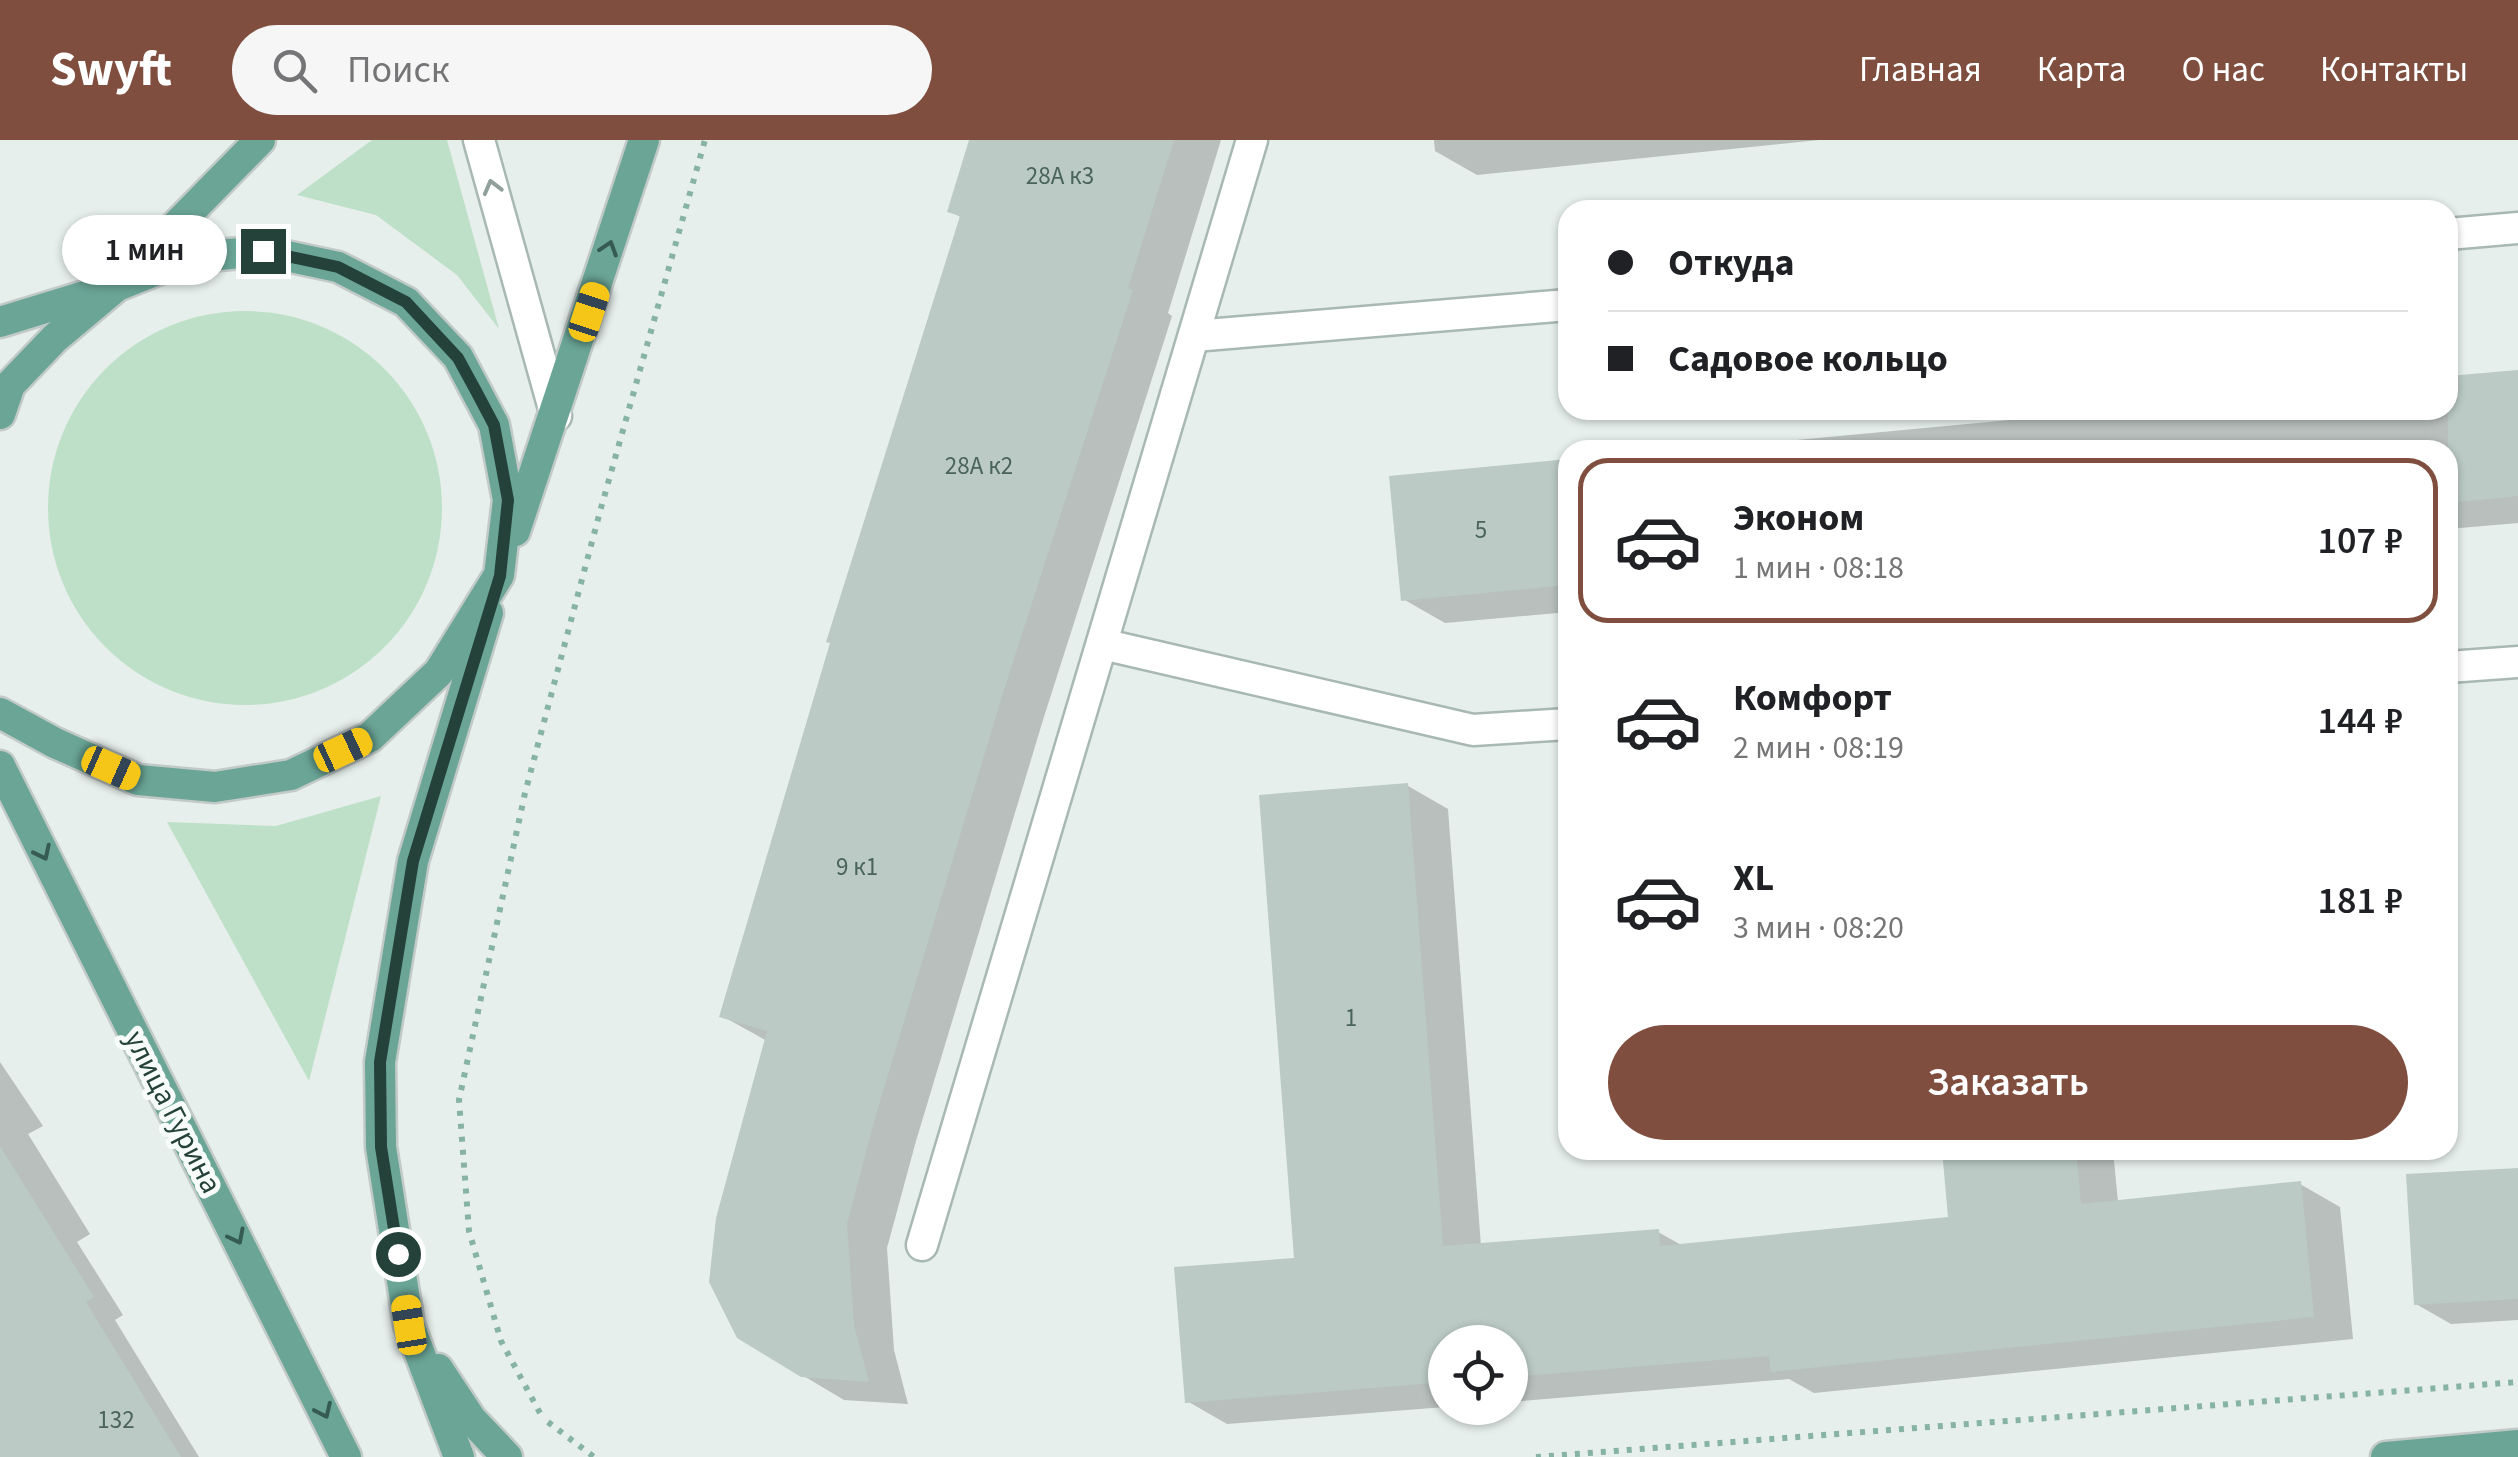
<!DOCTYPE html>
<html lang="ru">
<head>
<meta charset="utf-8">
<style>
	:root { --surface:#fff; --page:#f6f6f6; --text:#202124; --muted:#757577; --line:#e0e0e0; --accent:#7f4e3f }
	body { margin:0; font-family:"Source Sans 3",sans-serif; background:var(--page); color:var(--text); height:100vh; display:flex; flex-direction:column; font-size:38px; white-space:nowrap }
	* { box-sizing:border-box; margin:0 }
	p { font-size:32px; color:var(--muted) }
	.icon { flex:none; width:55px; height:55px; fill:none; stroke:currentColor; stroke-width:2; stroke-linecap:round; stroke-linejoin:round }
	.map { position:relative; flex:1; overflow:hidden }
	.drawer { position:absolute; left:1558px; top:300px; width:900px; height:720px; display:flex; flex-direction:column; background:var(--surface); border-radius:30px; box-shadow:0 2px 8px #0004 }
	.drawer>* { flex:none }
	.hud { position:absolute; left:1558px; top:60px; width:900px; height:220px; border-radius:30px; box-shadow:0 2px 8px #0004; display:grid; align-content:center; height:220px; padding:0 50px; background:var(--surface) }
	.buttons { position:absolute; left:1428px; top:1185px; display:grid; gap:20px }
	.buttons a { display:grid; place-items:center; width:100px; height:100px; border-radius:50%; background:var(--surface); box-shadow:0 2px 8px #0004; font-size:50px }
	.end { position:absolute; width:45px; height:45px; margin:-22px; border:12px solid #24423a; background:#fff; box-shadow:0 0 0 5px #fff }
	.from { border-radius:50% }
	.bubble { position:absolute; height:70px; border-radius:35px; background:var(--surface); box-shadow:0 2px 8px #0004; font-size:32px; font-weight:600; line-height:70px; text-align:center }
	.car { position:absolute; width:30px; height:60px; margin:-30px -15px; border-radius:12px; box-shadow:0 0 8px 2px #0007; background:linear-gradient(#f5c518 24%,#345 0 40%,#f5c518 0 76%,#345 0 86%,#f5c518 0) }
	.hud b { display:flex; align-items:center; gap:35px; height:95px; font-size:38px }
	.hud b+b { border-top:2px solid var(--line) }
	.hud i { width:25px; height:25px; background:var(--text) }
	ul { padding:18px 0 0; list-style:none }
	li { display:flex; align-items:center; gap:30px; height:165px; margin:0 20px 15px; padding:0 30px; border:5px solid transparent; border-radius:30px }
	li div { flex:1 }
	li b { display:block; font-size:38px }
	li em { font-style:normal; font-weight:600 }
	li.current { border-color:var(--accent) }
	li>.icon { width:90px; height:90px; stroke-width:1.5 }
	.action { display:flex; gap:20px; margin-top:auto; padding:20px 50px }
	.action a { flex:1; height:115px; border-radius:60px; background:var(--accent); color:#fff; font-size:40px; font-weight:600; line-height:115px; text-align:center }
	header { display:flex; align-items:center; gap:60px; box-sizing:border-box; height:140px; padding:0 50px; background:var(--accent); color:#fff }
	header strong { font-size:48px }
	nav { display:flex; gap:55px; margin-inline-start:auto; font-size:35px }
	.search { width:700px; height:90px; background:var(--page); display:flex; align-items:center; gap:25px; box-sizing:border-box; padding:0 35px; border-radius:55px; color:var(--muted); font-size:38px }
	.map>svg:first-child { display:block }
	.green { fill:#bfe0c8 }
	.shadow { fill:#0003 }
	.building { fill:#bbcac4 }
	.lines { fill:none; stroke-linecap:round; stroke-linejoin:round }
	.minor-casing { stroke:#a8b8b2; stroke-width:35 }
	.major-casing { stroke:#c2cac8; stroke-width:35 }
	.path { stroke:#86b3a5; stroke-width:6; stroke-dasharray:5 8; stroke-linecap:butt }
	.minor { stroke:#fff; stroke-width:30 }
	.major { stroke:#6aa596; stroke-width:30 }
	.oneway { stroke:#92a09c }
	.oneway2 { stroke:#365b51 }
	.route { stroke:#24423a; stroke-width:12 }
	.labels { text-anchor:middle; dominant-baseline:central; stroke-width:10; stroke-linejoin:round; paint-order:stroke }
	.number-label { font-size:25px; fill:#4a645c }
	.street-label { font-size:30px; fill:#24423a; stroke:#f7fbf9 }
</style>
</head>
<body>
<header>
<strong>Swyft</strong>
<div class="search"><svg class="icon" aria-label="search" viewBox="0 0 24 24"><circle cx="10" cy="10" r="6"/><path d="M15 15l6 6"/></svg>Поиск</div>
<nav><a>Главная</a><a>Карта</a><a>О нас</a><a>Контакты</a></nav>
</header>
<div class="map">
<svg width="2518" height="1317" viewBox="0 0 2518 1317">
	<rect width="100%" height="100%" fill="#e6efeb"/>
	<g class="green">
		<path d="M 372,0 L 447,0 L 499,189 L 457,135 L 376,75 L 297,55 Z"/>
		<circle cx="245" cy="368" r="197"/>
		<path d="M 381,656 L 309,941 L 167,682 L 276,686 Z"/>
	</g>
	<g class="shadow">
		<path d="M 971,0 L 1221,0 L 1168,173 L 1172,176 L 1043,580 L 916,1001 L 887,1108 L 894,1210 L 908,1264 L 844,1260 L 802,1235 L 767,901 L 722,876 L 962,78 L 950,71 Z"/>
		<path d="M 1434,0 L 1819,0 L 1477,35 L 1435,11 Z"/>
		<path d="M 2518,232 L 2518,383 L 2448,389 L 2448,310 L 1689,310 L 2117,270 L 2448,270 L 2448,239 Z"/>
		<path d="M 1568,321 L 1568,472 L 1445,483 L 1403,459 Z"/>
		<path d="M 1408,646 L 1448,669 L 1481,1106 L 1658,1092 L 1683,1106 L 1950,1079 L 1944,1010 L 2113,1010 L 2118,1062 L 2300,1044 L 2340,1067 L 2353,1199 L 1814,1253 L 1789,1239 L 1510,1262 L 1510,1202 L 1445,1202 L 1445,1267 L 1227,1284 L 1187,1261 L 1297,1120 Z"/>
		<path d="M 0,922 L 43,986 L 28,994 L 90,1094 L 77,1102 L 123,1175 L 115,1180 L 199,1317 L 0,1317 Z"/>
		<path d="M 2518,1030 L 2518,1180 L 2451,1184 L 2416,1164 Z"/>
	</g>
	<g class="building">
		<path d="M 969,0 L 1174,0 L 1128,148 L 1133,150 L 1002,556 L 875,978 L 847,1084 L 854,1185 L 869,1242 L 801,1237 L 737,1198 L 709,1142 L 716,1078 L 767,891 L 719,877 L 830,503 L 826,502 L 960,76 L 947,72 Z"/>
		<path d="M 2518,230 L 2518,356 L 2448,363 L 2448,236 Z"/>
		<path d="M 1568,319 L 1568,445 L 1401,461 L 1389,336 Z"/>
		<path d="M 1408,643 L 1443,1106 L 1659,1089 L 1660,1106 L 1948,1077 L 1942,1010 L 2076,1010 L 2081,1064 L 2301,1041 L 2314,1177 L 1771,1232 L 1769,1216 L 1510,1237 L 1510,1202 L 1445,1202 L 1445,1242 L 1185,1263 L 1174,1127 L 1294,1118 L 1259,655 Z"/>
		<path d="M 0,1006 L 94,1157 L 86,1162 L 181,1317 L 0,1317 Z"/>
		<path d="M 2518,1028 L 2518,1159 L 2414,1165 L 2406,1034 Z"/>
	</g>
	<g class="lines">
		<defs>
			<g id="minor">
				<path d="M 479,0 L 556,276"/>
				<path d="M 2448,94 L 2518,88"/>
				<path d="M 1194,196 L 1568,165"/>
				<path d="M 1102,504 L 1473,590 L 1568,584"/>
				<path d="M 2448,527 L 2518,522"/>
				<path d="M 922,1105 L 1252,0"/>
			</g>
			<g id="major">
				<path d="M 0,182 L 117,146 L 260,0"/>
				<path d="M 0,274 L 10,245 L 55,198 L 117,146 L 187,118 L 263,111 L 338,127 L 406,162 L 458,217 L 494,285 L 508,360 L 499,435 L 439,532 L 370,597 L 291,635 L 215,647 L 138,640 L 55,603 L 0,573"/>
				<path d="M 515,391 L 644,0"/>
				<path d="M 0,626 L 346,1317"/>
				<path d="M 438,1229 L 471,1279 L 507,1317"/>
				<path d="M 459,1317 L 409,1185 L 381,1007 L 380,922 L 413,721 L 488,473"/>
				<path d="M 2386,1317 L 2518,1305"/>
			</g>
		</defs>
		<use href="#minor" class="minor-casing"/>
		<use href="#major" class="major-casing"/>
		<g class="path">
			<path d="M 540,1273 L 501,1201 L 469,1091 L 459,960 L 525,653 L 601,368 L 705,0"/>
			<path d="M 548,1282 L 594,1317"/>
			<path d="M 1536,1317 L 2518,1242"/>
		</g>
		<use href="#minor" class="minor"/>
		<use href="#major" class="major"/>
	</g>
	<defs><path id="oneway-chevron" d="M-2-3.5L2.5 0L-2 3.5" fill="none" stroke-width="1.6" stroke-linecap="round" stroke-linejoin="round" transform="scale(2.5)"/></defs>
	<use class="oneway" href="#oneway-chevron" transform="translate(492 47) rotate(-105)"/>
	<g class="oneway2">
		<use href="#oneway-chevron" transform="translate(609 108) rotate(-72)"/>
		<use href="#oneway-chevron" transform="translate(43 713) rotate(64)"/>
		<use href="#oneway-chevron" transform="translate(237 1097) rotate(63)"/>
		<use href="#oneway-chevron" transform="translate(324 1271) rotate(65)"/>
	</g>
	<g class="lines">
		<path class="route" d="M 263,111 L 338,127 L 406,162 L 458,218 L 476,251 L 494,285 L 508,360 L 500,436 L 413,721 L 380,922 L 381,1007 L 398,1114"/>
	</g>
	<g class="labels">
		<g class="number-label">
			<text x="1060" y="36">28А к3</text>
			<text x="979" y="326">28А к2</text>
			<text x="1481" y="390">5</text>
			<text x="857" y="727">9 к1</text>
			<text x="1351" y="878">1</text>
			<text x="116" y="1280">132</text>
		</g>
		<g class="street-label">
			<text transform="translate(173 972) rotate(63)">улица Гурина</text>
		</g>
	</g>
</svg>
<div class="buttons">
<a><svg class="icon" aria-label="locate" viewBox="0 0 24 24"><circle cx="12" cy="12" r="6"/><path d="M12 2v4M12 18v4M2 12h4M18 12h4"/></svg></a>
</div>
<i class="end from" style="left:398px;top:1114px"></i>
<i class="end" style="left:263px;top:111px"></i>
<div class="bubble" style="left:62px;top:75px;width:165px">1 мин</div>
<i class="car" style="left:589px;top:172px;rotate:18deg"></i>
<i class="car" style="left:343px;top:610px;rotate:65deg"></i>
<i class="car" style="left:111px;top:628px;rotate:114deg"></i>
<i class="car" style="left:409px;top:1185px;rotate:351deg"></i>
<div class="hud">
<b><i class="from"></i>Откуда</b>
<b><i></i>Садовое кольцо</b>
</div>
<section class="drawer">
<ul>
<li class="current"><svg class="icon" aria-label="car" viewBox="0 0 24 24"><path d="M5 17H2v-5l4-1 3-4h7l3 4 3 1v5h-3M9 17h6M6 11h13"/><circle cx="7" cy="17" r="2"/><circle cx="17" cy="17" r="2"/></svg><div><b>Эконом</b><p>1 мин · 08:18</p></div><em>107 ₽</em></li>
<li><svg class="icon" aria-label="car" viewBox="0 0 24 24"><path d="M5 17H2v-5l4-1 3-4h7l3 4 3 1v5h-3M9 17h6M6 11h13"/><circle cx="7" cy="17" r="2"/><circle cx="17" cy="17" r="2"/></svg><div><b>Комфорт</b><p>2 мин · 08:19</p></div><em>144 ₽</em></li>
<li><svg class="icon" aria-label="car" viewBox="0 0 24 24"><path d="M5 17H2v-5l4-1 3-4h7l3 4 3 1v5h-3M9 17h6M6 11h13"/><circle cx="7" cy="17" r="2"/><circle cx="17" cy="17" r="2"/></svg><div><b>XL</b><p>3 мин · 08:20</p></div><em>181 ₽</em></li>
</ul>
<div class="action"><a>Заказать</a></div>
</section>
</div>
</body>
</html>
